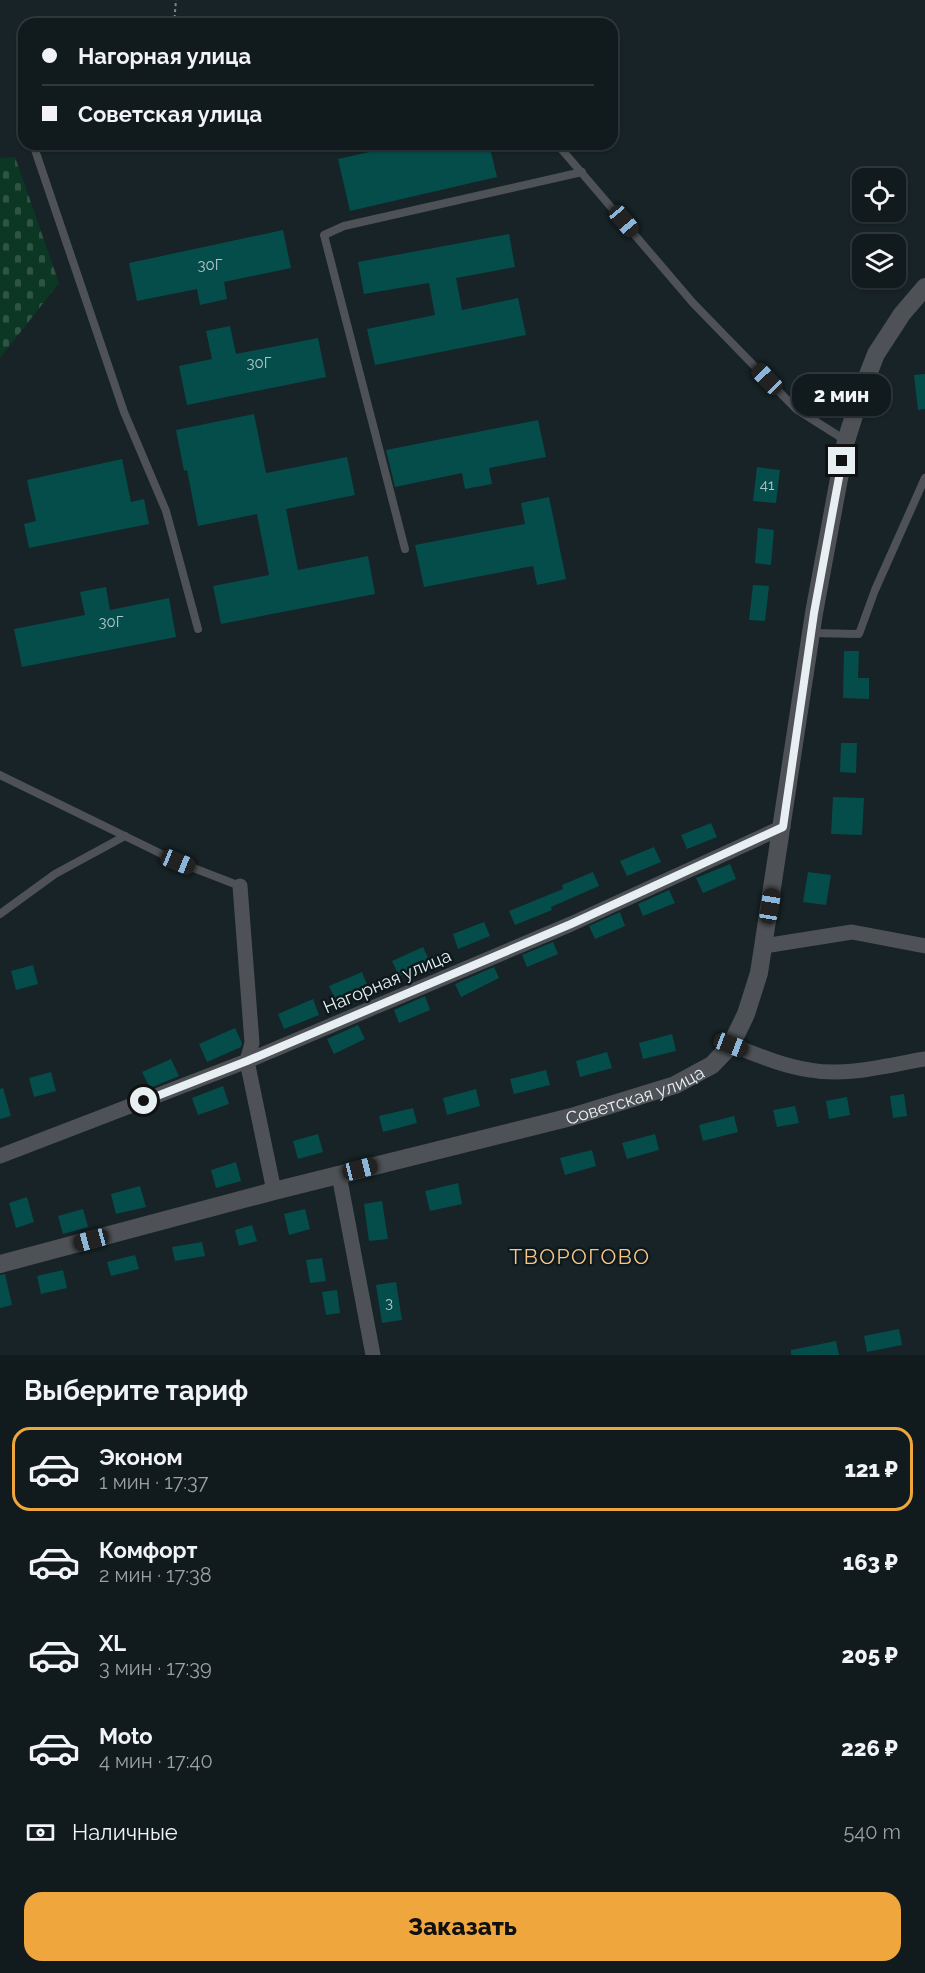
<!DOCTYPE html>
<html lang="ru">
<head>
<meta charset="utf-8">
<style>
	:root { --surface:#111a1c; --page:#1e2729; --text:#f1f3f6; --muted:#9ca1a3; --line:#30383b; --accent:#efa73d }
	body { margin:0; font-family:Raleway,sans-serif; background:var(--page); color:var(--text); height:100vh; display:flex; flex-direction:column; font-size:22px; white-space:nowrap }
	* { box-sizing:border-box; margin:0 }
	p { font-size:20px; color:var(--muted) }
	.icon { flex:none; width:33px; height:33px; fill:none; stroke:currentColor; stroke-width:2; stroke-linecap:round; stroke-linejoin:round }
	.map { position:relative; height:1355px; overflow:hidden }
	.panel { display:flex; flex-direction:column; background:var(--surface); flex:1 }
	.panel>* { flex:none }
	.top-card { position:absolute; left:18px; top:18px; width:600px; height:132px; border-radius:18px; box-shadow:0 2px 4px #0004,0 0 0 2px var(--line); display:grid; align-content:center; height:132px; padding:0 24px; background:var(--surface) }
	.fabs { position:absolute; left:852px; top:168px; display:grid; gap:12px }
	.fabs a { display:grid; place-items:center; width:54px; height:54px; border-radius:12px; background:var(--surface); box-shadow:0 2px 4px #0004,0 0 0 2px var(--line); font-size:30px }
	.end { position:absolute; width:27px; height:27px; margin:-14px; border:8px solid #e8eff2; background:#111; box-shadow:0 0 0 3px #111 }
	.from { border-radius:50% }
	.bubble { position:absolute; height:42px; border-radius:18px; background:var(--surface); box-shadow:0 2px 4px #0004,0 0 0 2px var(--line); font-size:20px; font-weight:800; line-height:42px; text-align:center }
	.car { position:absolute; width:18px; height:36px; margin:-18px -9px; border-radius:8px; box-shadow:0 0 4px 2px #0007; background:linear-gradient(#222 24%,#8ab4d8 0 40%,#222 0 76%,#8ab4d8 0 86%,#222 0) }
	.top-card b { display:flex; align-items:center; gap:21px; height:57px; font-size:22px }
	.top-card b+b { border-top:2px solid var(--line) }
	.top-card i { width:15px; height:15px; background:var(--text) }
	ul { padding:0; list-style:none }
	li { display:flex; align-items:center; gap:18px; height:84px; margin:0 12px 9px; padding:0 12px; border:3px solid transparent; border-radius:18px }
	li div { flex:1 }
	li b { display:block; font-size:22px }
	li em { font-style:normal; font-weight:800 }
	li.selected { border-color:var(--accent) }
	li>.icon { width:54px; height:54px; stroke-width:1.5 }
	h2 { padding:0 24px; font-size:27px; line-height:72px }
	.pay { display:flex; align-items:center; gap:15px; height:66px; padding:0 24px; font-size:22px }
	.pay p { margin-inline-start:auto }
	.button { display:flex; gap:12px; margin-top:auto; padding:12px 24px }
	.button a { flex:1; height:69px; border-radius:18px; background:var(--accent); color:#111; font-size:24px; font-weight:800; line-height:69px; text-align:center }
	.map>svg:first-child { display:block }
	.cemetery { fill:url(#cemetery-stones) }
	.building { fill:#054d4a }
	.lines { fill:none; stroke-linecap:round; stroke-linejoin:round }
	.path { stroke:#7e888b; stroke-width:2; stroke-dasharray:3 3; stroke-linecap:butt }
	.service { stroke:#4e5256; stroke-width:8 }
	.minor { stroke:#4e5256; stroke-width:15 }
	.tertiary { stroke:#4e5256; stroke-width:18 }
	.route { stroke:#e8eff2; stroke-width:8 }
	.labels { text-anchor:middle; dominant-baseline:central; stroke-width:5; stroke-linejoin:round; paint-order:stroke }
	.number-label { font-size:15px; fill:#afc6c8 }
	.street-label { font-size:18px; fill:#e8eff2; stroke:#0e191d }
	.quarter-label { font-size:21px; letter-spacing:1.5px; fill:#fac787; stroke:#0e191d }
</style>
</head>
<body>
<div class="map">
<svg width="925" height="1355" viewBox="0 0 925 1355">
	<defs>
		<pattern id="cemetery-stones" width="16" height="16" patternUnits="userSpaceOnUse" patternTransform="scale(1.5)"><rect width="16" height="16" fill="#0c3724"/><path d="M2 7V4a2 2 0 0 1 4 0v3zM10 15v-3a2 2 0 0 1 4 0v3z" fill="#2f5444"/></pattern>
	</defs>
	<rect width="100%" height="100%" fill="#172326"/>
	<path class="cemetery" d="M 15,157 L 59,283 L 0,358 L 0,158 Z"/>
	<g class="building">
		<path d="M 405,144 L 489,144 L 497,177 L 350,211 L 338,159 Z"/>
		<path d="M 283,230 L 291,268 L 224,282 L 227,299 L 200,305 L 197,289 L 137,301 L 129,263 Z"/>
		<path d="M 509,234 L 515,267 L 456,278 L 462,310 L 518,298 L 526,335 L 375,365 L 367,329 L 435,315 L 429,283 L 364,294 L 358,262 Z"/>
		<path d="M 230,326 L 236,354 L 318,338 L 326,377 L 187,405 L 179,366 L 212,359 L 206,331 Z"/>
		<path d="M 925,374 L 925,409 L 918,410 L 914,375 Z"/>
		<path d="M 254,414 L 266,473 L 347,457 L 355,495 L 286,509 L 298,570 L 368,556 L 375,594 L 221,624 L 213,586 L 269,575 L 257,514 L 198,526 L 187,470 L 184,471 L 176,430 Z"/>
		<path d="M 538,420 L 546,457 L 489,468 L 492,484 L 465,489 L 462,473 L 395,487 L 386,450 Z"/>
		<path d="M 122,459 L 131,502 L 144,499 L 149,524 L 29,548 L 24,524 L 36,521 L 27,480 Z"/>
		<path d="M 757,467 L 780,470 L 776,503 L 753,501 Z"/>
		<path d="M 549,497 L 566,579 L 537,585 L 533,566 L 424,587 L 415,545 L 525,524 L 521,503 Z"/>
		<path d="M 758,528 L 774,530 L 771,565 L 755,563 Z"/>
		<path d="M 753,585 L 769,586 L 765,621 L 749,620 Z"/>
		<path d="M 106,587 L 110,610 L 169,598 L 176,637 L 22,667 L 14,629 L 85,615 L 80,592 Z"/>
		<path d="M 844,651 L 859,651 L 858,678 L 869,678 L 869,699 L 843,698 Z"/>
		<path d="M 841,743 L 857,743 L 856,773 L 840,772 Z"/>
		<path d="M 833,797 L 864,798 L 862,835 L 831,834 Z"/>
		<path d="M 711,823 L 717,837 L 687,849 L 681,835 Z"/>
		<path d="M 654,847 L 661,862 L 627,876 L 620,861 Z"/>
		<path d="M 730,864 L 736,879 L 703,893 L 696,878 Z"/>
		<path d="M 593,872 L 599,886 L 551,907 L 552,910 L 515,925 L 509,911 L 563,889 L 562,885 Z"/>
		<path d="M 808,872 L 831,875 L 826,905 L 803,902 Z"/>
		<path d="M 669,890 L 675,903 L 643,916 L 638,904 Z"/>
		<path d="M 620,912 L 625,926 L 595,939 L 589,926 Z"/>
		<path d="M 484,922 L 490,936 L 458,949 L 453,934 Z"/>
		<path d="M 553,942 L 558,954 L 527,967 L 522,955 Z"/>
		<path d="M 423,947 L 430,962 L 399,976 L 392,961 Z"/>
		<path d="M 33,965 L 38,984 L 16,990 L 11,971 Z"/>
		<path d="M 494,967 L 499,978 L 461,997 L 455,984 Z"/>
		<path d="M 362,972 L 368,987 L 336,1001 L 329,986 Z"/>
		<path d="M 425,996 L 430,1010 L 399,1023 L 394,1010 Z"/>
		<path d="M 313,999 L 319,1015 L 284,1029 L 278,1014 Z"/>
		<path d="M 358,1025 L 365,1039 L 334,1054 L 327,1039 Z"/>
		<path d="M 235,1028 L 242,1043 L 241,1047 L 207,1062 L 199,1044 Z"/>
		<path d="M 672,1034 L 676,1051 L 643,1059 L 639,1043 Z"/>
		<path d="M 607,1052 L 612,1068 L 580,1077 L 576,1061 Z"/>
		<path d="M 171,1059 L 179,1076 L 150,1088 L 142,1072 Z"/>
		<path d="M 546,1070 L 550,1085 L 514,1094 L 510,1079 Z"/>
		<path d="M 51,1072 L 56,1091 L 34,1097 L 29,1078 Z"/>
		<path d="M 223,1086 L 229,1104 L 198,1115 L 192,1098 Z"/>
		<path d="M 3,1088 L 11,1116 L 0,1119 L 0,1089 Z"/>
		<path d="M 476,1089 L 480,1106 L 447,1115 L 443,1098 Z"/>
		<path d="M 904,1094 L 907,1116 L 893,1118 L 890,1096 Z"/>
		<path d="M 847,1097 L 850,1115 L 829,1119 L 826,1101 Z"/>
		<path d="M 795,1106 L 799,1123 L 777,1127 L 773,1110 Z"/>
		<path d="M 413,1108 L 417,1123 L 383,1132 L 379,1116 Z"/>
		<path d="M 734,1116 L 738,1132 L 703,1141 L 699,1125 Z"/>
		<path d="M 318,1134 L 323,1152 L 298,1159 L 293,1141 Z"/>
		<path d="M 655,1134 L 659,1150 L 627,1159 L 622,1143 Z"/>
		<path d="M 592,1150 L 596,1166 L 565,1175 L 560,1158 Z"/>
		<path d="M 236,1162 L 241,1181 L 216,1188 L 211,1170 Z"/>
		<path d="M 458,1183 L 462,1204 L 430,1211 L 425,1191 Z"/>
		<path d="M 140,1186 L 146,1207 L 116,1214 L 111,1194 Z"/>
		<path d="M 27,1197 L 34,1222 L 16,1228 L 9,1203 Z"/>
		<path d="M 382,1201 L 388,1239 L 369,1241 L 364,1204 Z"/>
		<path d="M 83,1209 L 88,1227 L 63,1234 L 58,1216 Z"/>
		<path d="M 305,1209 L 310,1229 L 289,1235 L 284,1214 Z"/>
		<path d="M 252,1225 L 257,1241 L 239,1246 L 235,1230 Z"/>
		<path d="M 202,1242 L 205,1256 L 175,1261 L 172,1247 Z"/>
		<path d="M 135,1255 L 139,1269 L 111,1276 L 107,1262 Z"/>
		<path d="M 322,1258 L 326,1281 L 310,1283 L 306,1260 Z"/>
		<path d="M 63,1270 L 67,1288 L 41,1294 L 37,1276 Z"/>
		<path d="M 5,1274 L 12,1305 L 0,1308 L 0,1275 Z"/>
		<path d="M 396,1282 L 402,1320 L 382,1323 L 376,1285 Z"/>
		<path d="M 337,1290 L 340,1313 L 326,1315 L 322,1292 Z"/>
		<path d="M 899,1329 L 902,1345 L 867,1352 L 864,1336 Z"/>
		<path d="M 836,1341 L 839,1355 L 791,1355 L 791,1350 Z"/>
	</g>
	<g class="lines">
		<path class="path" d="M 174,24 L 176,0"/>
		<g class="service">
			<path d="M 33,144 L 124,412 L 166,511 L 198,629"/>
			<path d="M 557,144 L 693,303 L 796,409 L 845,440"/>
			<path d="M 405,549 L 324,235 L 344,226 L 582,172"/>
			<path d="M 811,633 L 859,634 L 875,590 L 925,478"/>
			<path d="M 0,775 L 178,862 L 240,886"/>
			<path d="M 0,914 L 55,874 L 125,836"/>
		</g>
		<g class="minor">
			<path d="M 240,886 L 252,1043 L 247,1061 L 274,1191"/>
			<path d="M 764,946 L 852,932 L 925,946"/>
			<path d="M 731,1045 C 757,1055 783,1066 810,1070 C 847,1077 888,1065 925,1059"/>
			<path d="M 0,1156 L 247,1061 L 571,924 L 783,827"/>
			<path d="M 339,1175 L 373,1355"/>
		</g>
		<path class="tertiary" id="s1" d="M 0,1264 L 274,1191 L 571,1117 L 675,1085 L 712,1065 L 731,1045 L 746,1014 L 759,973 L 814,613 L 846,441 L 862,390 L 876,354 L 902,314 L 925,287"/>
	</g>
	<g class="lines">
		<path class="route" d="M 144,1101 L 247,1061 L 571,924 L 783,827 L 814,613 L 842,461"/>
	</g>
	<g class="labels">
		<g class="number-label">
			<text x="210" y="265">30Г</text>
			<text x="259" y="363">30Г</text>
			<text x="767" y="485">41</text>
			<text x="111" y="622">30Г</text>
			<text x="389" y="1303">3</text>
		</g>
		<g class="street-label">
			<text transform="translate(387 981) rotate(-23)">Нагорная улица</text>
			<text stroke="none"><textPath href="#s1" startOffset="657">Советская улица</textPath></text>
		</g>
		<g class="quarter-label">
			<text x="580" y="1256">ТВОРОГОВО</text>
		</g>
	</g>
</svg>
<div class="fabs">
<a><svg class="icon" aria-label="locate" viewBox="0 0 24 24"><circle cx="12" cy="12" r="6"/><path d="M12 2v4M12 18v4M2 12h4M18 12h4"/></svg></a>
<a><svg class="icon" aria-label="layers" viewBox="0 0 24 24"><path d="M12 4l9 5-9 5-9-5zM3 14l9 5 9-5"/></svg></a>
</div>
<i class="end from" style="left:144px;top:1101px"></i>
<i class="end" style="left:842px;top:461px"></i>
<div class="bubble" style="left:792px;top:374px;width:99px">2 мин</div>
<i class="car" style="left:624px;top:221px;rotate:140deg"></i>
<i class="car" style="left:767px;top:379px;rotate:316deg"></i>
<i class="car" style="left:178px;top:862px;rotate:112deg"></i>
<i class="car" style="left:770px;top:906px;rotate:9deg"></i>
<i class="car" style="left:731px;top:1045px;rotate:111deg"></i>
<i class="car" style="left:360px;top:1169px;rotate:76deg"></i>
<i class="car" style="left:91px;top:1240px;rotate:255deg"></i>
<div class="top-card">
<b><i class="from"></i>Нагорная улица</b>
<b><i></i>Советская улица</b>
</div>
</div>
<section class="panel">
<h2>Выберите тариф</h2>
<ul>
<li class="selected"><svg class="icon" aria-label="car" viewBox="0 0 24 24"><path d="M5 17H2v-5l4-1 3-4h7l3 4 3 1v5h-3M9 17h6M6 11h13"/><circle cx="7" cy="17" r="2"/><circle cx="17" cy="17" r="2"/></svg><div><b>Эконом</b><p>1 мин · 17:37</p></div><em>121 ₽</em></li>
<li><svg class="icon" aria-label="car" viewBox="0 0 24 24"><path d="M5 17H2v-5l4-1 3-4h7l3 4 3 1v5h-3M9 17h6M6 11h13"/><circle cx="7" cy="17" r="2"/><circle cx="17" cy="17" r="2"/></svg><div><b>Комфорт</b><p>2 мин · 17:38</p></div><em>163 ₽</em></li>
<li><svg class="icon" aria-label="car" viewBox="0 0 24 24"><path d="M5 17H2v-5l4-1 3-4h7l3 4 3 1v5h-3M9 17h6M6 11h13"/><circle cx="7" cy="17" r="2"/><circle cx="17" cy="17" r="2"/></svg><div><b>XL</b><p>3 мин · 17:39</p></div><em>205 ₽</em></li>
<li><svg class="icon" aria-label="car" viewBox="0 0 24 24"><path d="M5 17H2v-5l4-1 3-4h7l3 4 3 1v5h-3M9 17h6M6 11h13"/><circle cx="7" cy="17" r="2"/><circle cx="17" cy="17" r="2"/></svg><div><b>Moto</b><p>4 мин · 17:40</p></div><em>226 ₽</em></li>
</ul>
<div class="pay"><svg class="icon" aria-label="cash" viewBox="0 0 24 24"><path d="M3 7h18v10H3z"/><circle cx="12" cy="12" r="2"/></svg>Наличные<p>540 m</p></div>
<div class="button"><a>Заказать</a></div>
</section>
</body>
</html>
